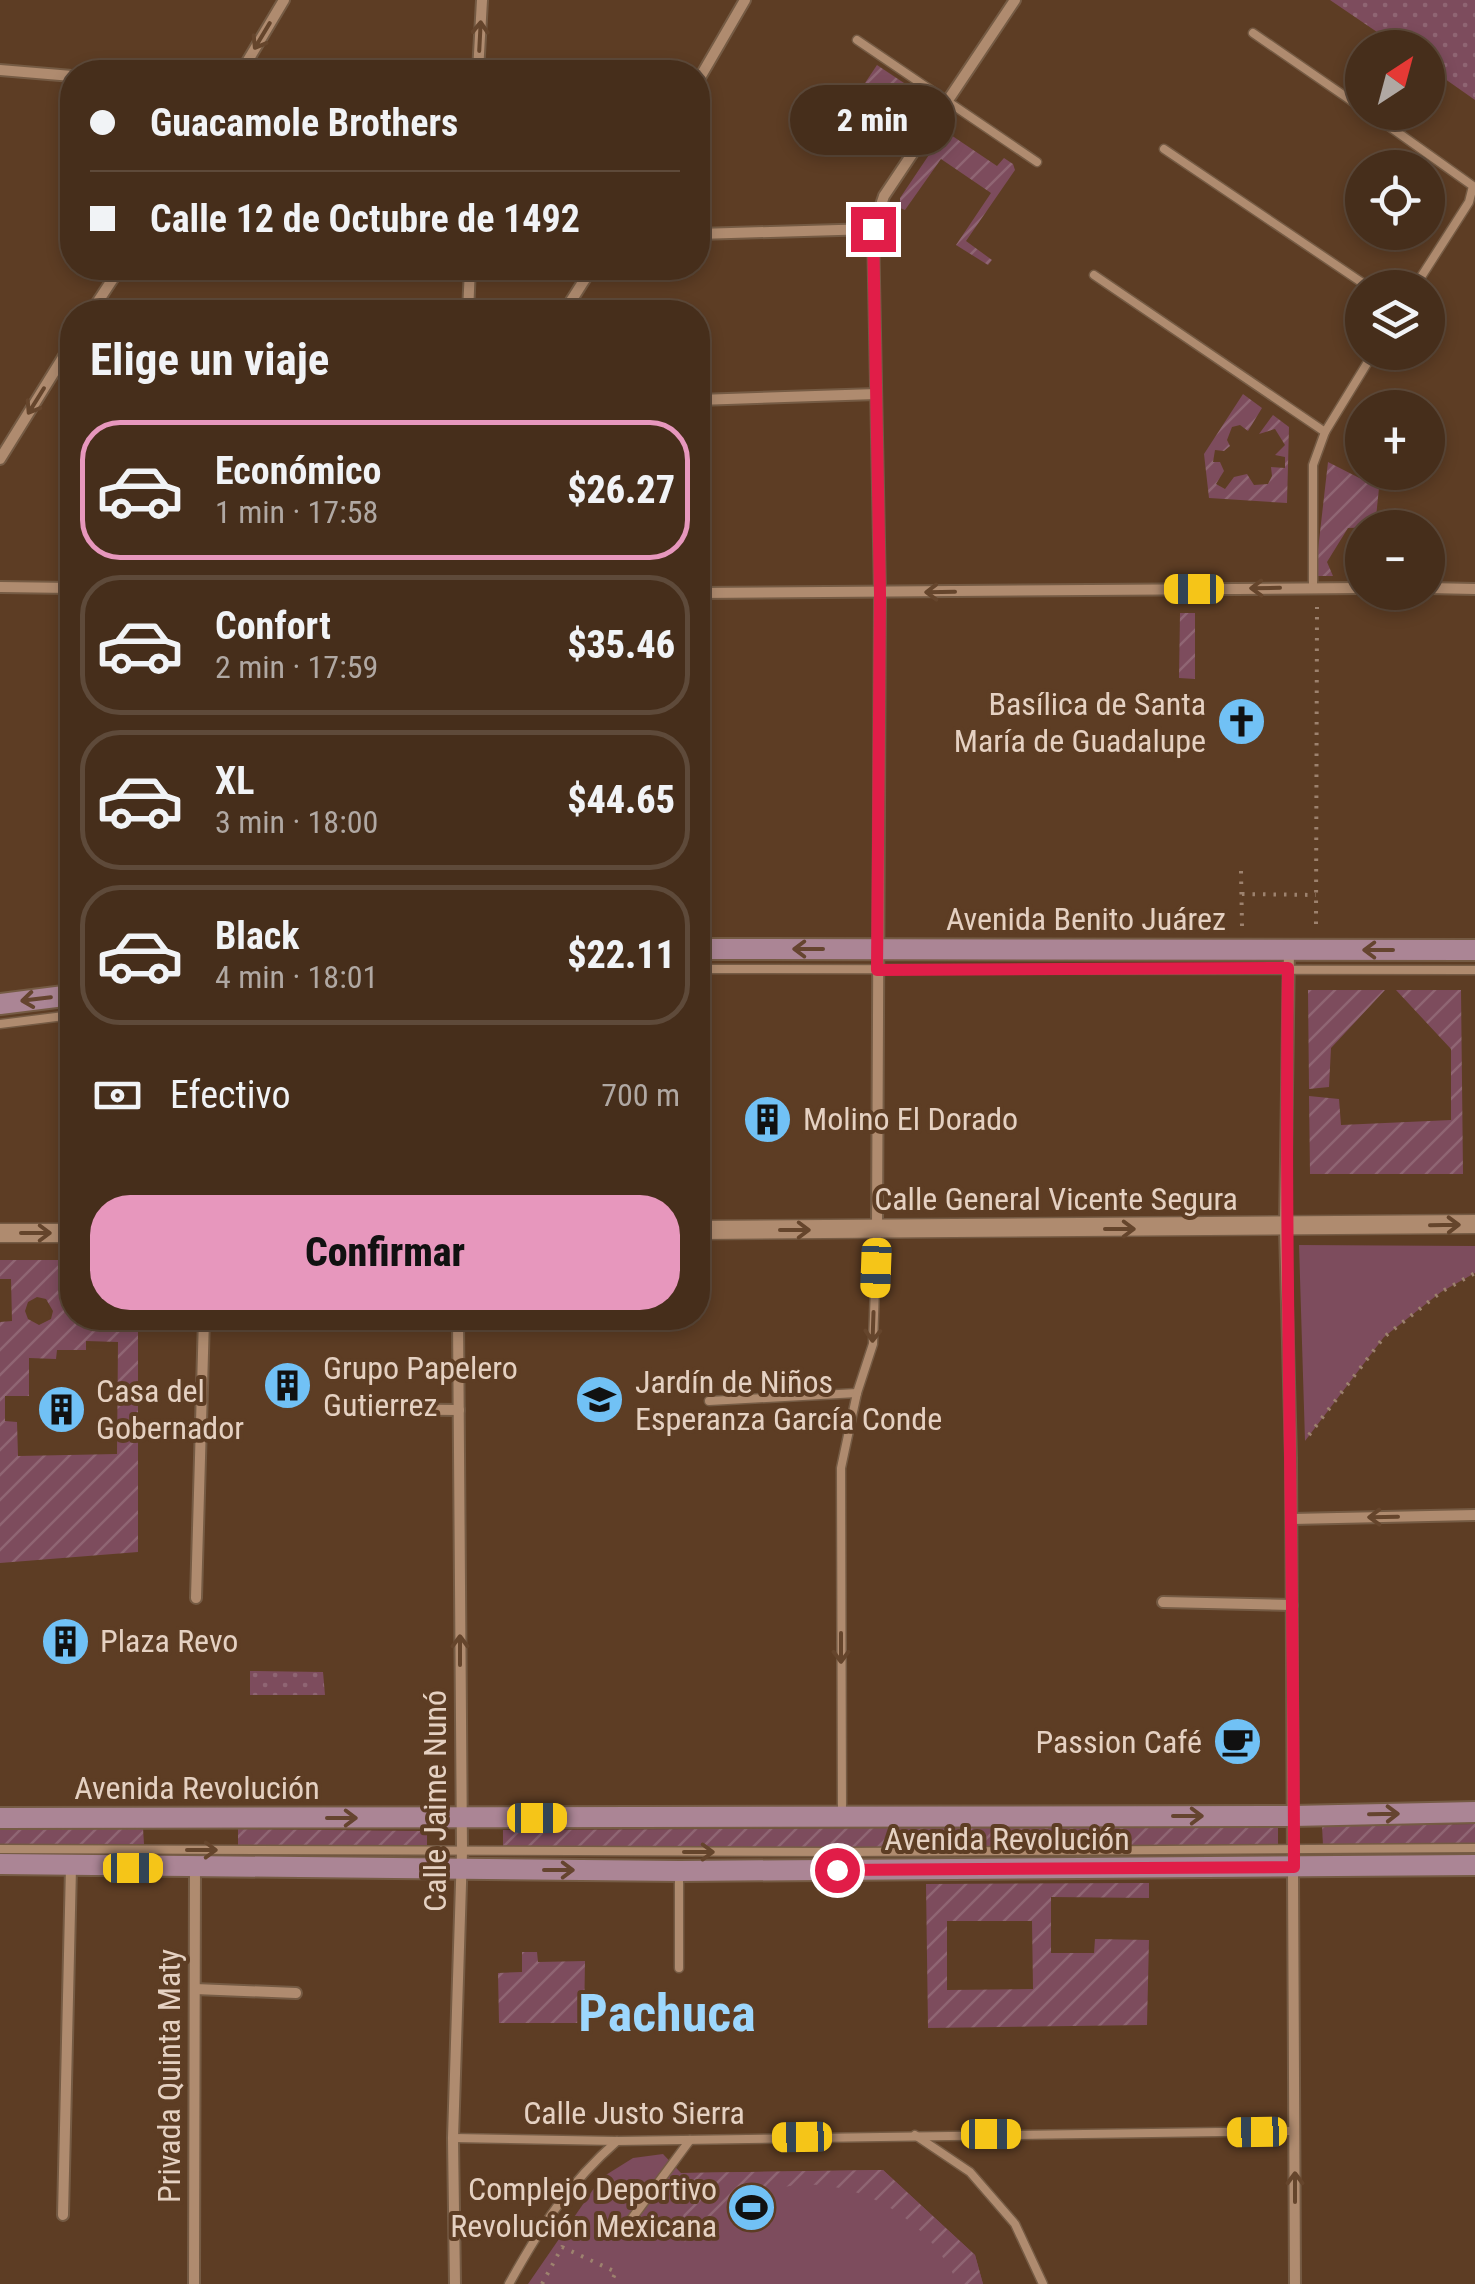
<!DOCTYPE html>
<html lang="es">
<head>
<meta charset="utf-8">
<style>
	:root { --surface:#462e1b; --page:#503a28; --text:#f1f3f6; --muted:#b0a8a3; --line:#5e4a3a; --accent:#e797bd }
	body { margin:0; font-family:"Roboto Condensed",sans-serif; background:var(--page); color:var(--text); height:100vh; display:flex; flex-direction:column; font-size:38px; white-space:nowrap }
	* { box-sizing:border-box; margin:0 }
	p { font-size:32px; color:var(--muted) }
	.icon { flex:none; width:55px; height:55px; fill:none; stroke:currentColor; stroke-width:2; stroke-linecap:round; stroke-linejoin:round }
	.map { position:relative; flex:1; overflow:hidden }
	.side { position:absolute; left:60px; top:300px; width:650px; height:1030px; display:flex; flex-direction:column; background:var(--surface); border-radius:40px; box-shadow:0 5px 15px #0003,0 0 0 2px var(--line) }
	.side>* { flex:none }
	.top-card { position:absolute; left:60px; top:60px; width:650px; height:220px; border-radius:40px; box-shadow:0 5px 15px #0003,0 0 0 2px var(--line); display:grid; align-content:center; height:220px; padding:0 30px; background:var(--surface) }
	.needle { width:65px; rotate:36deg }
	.controls { position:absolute; left:1345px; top:30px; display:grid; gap:20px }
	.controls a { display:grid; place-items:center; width:100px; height:100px; border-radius:50%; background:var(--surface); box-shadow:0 5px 15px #0003,0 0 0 2px var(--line); font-size:50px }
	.end { position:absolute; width:45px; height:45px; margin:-22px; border:12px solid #e11d48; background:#fff; box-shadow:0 0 0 5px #fff }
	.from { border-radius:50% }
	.bubble { position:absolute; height:70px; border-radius:35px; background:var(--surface); box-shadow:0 5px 15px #0003,0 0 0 2px var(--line); font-size:32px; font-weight:800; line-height:70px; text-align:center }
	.car { position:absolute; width:30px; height:60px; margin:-30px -15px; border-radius:12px; box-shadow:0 0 8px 2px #0007; background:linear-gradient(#f5c518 24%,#345 0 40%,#f5c518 0 76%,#345 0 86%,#f5c518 0) }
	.top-card b { display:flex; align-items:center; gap:35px; height:95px; font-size:38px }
	.top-card b+b { border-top:2px solid var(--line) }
	.top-card i { width:25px; height:25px; background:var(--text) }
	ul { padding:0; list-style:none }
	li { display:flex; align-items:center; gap:30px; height:140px; margin:0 20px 15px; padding:0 10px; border:5px solid var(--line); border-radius:40px }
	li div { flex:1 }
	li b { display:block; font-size:38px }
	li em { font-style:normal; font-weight:800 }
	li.current { border-color:var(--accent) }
	li>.icon { width:90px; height:90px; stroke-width:1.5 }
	h2 { padding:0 30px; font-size:45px; line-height:120px }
	.pay { display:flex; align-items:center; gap:25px; height:110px; padding:0 30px; font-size:38px }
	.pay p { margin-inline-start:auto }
	.action { display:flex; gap:20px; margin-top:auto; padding:20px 30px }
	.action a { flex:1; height:115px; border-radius:40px; background:var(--accent); color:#111; font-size:40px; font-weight:800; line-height:115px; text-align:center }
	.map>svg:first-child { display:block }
	.grass { fill:url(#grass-dots) }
	.park { fill:#7d4c5d }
	.garden { fill:url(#garden-furrows); fill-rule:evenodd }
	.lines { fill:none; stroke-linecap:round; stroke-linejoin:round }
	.service-casing { stroke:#755b44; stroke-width:11 }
	.minor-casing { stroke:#755b44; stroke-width:14 }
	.tertiary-casing { stroke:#755b44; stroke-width:21 }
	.secondary-casing { stroke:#755b44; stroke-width:24 }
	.path { stroke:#9d826e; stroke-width:4; stroke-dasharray:2.5 8; stroke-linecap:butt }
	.service { stroke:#af8b6f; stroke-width:8 }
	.minor { stroke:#af8b6f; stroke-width:10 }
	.tertiary { stroke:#af8b6f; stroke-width:18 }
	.secondary { stroke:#ab8595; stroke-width:20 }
	.oneway { stroke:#65452c }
	.oneway2 { stroke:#65442f }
	.route { stroke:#e11d48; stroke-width:12 }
	.labels { text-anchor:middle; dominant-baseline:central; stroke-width:8; stroke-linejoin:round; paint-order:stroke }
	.poi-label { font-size:32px; fill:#e5d1c2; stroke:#5d3d24; text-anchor:start }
	.street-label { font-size:32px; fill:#e5d1c2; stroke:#5d3d24 }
	.town-label { font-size:52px; font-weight:bold; fill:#9dd7fd; stroke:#5d3d24 }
</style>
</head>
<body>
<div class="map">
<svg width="1475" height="2284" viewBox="0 0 1475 2284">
	<defs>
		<pattern id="grass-dots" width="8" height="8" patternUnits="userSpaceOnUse" patternTransform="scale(2.5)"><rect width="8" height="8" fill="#7d4c5d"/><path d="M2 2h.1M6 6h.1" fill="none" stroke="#8f6573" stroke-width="1.8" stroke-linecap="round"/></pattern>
		<pattern id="garden-furrows" width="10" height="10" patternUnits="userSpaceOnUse" patternTransform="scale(2.5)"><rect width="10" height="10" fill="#7d4c5d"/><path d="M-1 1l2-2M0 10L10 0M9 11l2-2" fill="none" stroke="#8f6573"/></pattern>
	</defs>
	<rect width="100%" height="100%" fill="#5d3d24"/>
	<g class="grass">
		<path d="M 1330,0 L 1475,0 L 1475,100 L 1428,67 L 1428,48 L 1399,47 Z"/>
		<path d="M 250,1671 L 323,1672 L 325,1695 L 250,1695 Z"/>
	</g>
	<g class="park">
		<path d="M 1299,1245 L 1475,1246 L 1475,1273 L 1441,1292 L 1384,1337 L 1305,1441 Z"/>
		<path d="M 663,2154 L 681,2173 L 883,2170 L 975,2255 L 983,2284 L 528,2284 L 601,2178 L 633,2158 Z"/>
	</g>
	<g class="garden">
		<path d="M 877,65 L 928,99 L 904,135 L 853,101 Z"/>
		<path d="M 945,131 L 997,166 L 1004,158 L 1013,164 L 1015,170 L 966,241 L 992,260 L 988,265 L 956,245 L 991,193 L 941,159 L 905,210 L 900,208 L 900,198 Z"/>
		<path d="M 1243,394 L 1262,408 L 1248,431 L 1240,425 L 1232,427 L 1227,440 L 1230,446 L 1224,451 L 1215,450 L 1213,462 L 1220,462 L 1224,471 L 1216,484 L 1225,489 L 1234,477 L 1247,474 L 1254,485 L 1268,484 L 1272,476 L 1271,467 L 1285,468 L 1285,457 L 1275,455 L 1285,445 L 1275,429 L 1259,434 L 1273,415 L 1289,427 L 1287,503 L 1209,498 L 1204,454 Z"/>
		<path d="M 1328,462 L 1379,488 L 1375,527 L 1348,528 L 1327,562 L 1333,576 L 1315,576 Z"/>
		<path d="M 1180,613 L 1195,613 L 1195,679 L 1179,678 Z"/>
		<path d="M 1308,990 L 1385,990 L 1331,1048 L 1329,1087 L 1309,1089 Z"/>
		<path d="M 1396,990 L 1461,990 L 1463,1174 L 1310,1174 L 1309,1096 L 1339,1099 L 1341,1125 L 1451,1120 L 1451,1049 Z"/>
		<path d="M 0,1260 L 72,1260 L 72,1318 L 138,1318 L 138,1552 L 0,1563 L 0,1322 L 12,1321 L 11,1279 L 0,1279 ZM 37,1297 L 46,1299 L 53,1311 L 51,1319 L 39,1325 L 28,1319 L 25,1311 L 28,1302 ZM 86,1341 L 118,1342 L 117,1454 L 18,1456 L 17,1422 L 5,1421 L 5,1396 L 29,1396 L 29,1358 L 56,1359 L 57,1350 L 86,1350 Z"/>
		<path d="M 1475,1824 L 1475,1844 L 1323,1845 L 1322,1826 Z"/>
		<path d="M 1278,1826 L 1278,1846 L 503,1850 L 503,1830 Z"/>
		<path d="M 143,1828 L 144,1844 L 0,1844 L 0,1829 Z"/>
		<path d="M 238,1829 L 427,1831 L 427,1849 L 238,1847 Z"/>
		<path d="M 1149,1883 L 1149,1898 L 1051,1897 L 1051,1953 L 1094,1953 L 1095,1939 L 1149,1940 L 1147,2025 L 928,2028 L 926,1884 ZM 1032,1921 L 1033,1989 L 947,1990 L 947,1921 Z"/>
		<path d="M 522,1952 L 537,1952 L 538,1962 L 585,1961 L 584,2023 L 499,2023 L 498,1973 L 522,1972 Z"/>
		<path d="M 883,2170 L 975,2255 L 983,2284 L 958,2284 C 924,2206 826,2159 746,2200 C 723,2211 703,2228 685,2247 L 681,2173 Z"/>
	</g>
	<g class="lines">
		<defs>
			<g id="service">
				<path d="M 1253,33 L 1362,108"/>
				<path d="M 857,40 L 1037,162"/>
				<path d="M 1369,112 L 1473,186 L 1469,202 L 1414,288"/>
				<path d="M 1164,149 L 1370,288"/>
				<path d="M 1094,275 L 1325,432"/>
				<path d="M 1313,588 L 1313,465 L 1325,432 L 1374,352"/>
				<path d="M 698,969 L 1475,970"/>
				<path d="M 0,1024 L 72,1015"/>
				<path d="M 709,1401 L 857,1393"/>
				<path d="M 842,1816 L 841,1468 L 857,1393 L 873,1344 L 877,1230"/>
				<path d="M 0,1849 L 840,1852 L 1475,1848"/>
				<path d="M 679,1968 L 679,1872"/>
				<path d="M 915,2135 L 970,2172 L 1015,2224 L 1043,2284"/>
				<path d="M 453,2138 L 617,2141 L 1295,2131"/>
				<path d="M 627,2225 L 690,2140"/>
				<path d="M 509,2284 C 540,2228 568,2184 617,2141"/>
			</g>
			<g id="minor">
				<path d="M 0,70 L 72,76"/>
				<path d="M 241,72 L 284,0"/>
				<path d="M 478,72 L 482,0"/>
				<path d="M 698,81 L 745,0"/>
				<path d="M 698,234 L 873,229"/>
				<path d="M 91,312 L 120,268"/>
				<path d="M 468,312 L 470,268"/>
				<path d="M 564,312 L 592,268"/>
				<path d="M 698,400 L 876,394"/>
				<path d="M 0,459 L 72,343"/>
				<path d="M 0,587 L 72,588"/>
				<path d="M 1428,588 L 1475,589"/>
				<path d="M 698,593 L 1362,588"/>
				<path d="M 1289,950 L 1285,1228 L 1291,1458 L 1295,2284"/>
				<path d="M 877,1230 L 880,593 L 873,229 L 884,196 L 1015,0"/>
				<path d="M 348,1409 L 459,1410"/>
				<path d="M 1292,1519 L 1475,1515"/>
				<path d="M 196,1598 L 204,1318"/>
				<path d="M 1163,1602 L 1292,1605"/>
				<path d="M 195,1989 L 296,1993"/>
				<path d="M 63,2215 L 71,1867"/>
				<path d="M 194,2284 L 195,1868"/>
				<path d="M 455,2284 L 453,2138 L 462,1852 L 458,1318"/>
			</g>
			<g id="tertiary">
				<path d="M 698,1230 L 1475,1224"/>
				<path d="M 0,1233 L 72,1233"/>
			</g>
			<g id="secondary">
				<path d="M 698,949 L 1475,950"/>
				<path d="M 0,1004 L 72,995"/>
				<path d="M 0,1818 L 1293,1816 L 1475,1812"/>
				<path d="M 0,1864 L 680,1871 L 1475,1865"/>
			</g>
		</defs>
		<use href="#service" class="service-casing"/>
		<use href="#minor" class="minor-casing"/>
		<use href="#tertiary" class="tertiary-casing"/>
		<use href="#secondary" class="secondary-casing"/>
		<g class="path">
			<path d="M 1241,871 L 1242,926"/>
			<path d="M 1242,894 L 1316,895"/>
			<path d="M 1316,924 L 1317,607"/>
			<path d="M 1309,1435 L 1384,1337 L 1441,1292 L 1475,1273"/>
			<path d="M 542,2284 L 562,2247 L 616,2272 L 610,2284"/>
		</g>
		<use href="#service" class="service"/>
		<use href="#minor" class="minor"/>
		<use href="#tertiary" class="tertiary"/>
		<use href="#secondary" class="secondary"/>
	</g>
	<defs><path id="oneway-shaft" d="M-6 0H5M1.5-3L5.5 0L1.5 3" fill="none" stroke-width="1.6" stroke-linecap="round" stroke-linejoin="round" transform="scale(2.5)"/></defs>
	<g class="oneway">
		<use href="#oneway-shaft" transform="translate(262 36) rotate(121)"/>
		<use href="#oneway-shaft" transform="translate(480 36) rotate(-87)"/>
		<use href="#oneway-shaft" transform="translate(36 401) rotate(122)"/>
		<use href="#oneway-shaft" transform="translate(1265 588) rotate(179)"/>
		<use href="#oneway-shaft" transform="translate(940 592) rotate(179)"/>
		<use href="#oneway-shaft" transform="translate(1445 1225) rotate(-1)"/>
		<use href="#oneway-shaft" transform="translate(1120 1229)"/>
		<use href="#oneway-shaft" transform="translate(795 1230)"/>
		<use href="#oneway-shaft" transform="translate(36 1233)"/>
		<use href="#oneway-shaft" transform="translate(873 1327) rotate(92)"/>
		<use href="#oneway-shaft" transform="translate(1383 1517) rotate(179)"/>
		<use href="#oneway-shaft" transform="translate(841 1648) rotate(90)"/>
		<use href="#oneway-shaft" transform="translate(460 1650) rotate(-90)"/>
		<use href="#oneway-shaft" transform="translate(202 1850)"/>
		<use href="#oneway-shaft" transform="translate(699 1852)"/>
		<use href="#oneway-shaft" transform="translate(1295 2187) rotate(-90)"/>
	</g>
	<g class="oneway2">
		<use href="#oneway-shaft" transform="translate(808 949) rotate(-180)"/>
		<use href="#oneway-shaft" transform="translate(1378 950) rotate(180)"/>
		<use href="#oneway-shaft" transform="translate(36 999) rotate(173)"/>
		<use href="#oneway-shaft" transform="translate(1384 1814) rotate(-1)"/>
		<use href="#oneway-shaft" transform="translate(1188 1816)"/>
		<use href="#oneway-shaft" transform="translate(342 1818)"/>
		<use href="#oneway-shaft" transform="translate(559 1870)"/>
	</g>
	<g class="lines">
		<path class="route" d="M 837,1870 L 1294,1867 C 1294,1567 1284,1268 1288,968 L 877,970 L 880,593 L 873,229"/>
	</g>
	<defs>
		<symbol id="church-disc" viewBox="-11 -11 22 22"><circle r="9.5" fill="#71c1f5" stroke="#5d3d24"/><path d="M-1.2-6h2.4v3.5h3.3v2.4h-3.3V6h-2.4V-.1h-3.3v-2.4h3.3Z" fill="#111"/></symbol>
		<symbol id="building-disc" viewBox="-11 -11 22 22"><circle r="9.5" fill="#71c1f5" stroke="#5d3d24"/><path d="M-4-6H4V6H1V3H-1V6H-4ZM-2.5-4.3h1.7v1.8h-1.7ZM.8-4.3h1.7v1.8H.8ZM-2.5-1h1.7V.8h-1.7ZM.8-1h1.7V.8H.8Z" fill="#111"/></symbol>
		<symbol id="school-disc" viewBox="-11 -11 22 22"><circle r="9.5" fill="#71c1f5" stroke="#5d3d24"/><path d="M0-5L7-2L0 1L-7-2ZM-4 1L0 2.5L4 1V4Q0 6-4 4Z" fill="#111"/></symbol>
		<symbol id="cafe-disc" viewBox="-11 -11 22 22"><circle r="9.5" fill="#71c1f5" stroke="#5d3d24"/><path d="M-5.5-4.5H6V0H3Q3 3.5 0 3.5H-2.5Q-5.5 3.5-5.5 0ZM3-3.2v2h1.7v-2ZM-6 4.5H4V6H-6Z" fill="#111"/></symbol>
		<symbol id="stadium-disc" viewBox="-11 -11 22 22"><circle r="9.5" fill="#71c1f5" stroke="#5d3d24"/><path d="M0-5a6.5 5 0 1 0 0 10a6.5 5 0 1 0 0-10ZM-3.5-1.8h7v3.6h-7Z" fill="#111"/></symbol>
	</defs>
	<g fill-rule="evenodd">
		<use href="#church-disc" x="1214" y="694" width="55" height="55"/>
		<use href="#building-disc" x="740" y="1092" width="55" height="55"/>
		<use href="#building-disc" x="260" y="1358" width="55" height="55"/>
		<use href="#school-disc" x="572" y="1372" width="55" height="55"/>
		<use href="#building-disc" x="34" y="1382" width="55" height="55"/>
		<use href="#building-disc" x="38" y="1614" width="55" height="55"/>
		<use href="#cafe-disc" x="1210" y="1714" width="55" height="55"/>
		<use href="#stadium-disc" x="724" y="2180" width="55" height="55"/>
	</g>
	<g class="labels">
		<g class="poi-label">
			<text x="1206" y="704" text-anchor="end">Basílica de Santa<tspan x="1206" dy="37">María de Guadalupe</tspan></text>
			<text x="803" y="1119">Molino El Dorado</text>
			<text x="323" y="1368">Grupo Papelero<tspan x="323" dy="37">Gutierrez</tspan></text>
			<text x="635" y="1382">Jardín de Niños<tspan x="635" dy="37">Esperanza García Conde</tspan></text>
			<text x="96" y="1391">Casa del<tspan x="96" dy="37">Gobernador</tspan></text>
			<text x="100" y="1641">Plaza Revo</text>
			<text x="1202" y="1742" text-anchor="end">Passion Café</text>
			<text x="717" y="2189" text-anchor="end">Complejo Deportivo<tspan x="717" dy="37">Revolución Mexicana</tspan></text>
		</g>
		<g class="street-label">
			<text x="1086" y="919">Avenida Benito Juárez</text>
			<text x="1056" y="1199">Calle General Vicente Segura</text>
			<text x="197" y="1788">Avenida Revolución</text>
			<text transform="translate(435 1801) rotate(-90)">Calle Jaime Nunó</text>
			<text x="1007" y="1839">Avenida Revolución</text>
			<text transform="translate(169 2076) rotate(-90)">Privada Quinta Maty</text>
			<text x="634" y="2113">Calle Justo Sierra</text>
		</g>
		<g class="town-label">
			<text x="667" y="2013">Pachuca</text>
		</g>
	</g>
</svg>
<div class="controls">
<a><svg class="needle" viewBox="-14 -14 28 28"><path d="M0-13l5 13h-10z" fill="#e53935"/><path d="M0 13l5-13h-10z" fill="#b0a8a3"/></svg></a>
<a><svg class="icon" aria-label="locate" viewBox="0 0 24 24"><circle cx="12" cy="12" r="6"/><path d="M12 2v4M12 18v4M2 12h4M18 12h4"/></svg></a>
<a><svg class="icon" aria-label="layers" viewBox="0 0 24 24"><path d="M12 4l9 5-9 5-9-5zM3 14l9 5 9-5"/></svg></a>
<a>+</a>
<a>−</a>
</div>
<i class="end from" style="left:837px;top:1870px"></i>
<i class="end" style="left:873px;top:229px"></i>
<div class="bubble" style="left:790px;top:85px;width:165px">2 min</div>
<i class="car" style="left:1194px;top:589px;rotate:270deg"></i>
<i class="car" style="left:876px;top:1268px;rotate:182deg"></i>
<i class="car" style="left:537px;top:1818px;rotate:90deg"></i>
<i class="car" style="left:133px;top:1868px;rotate:90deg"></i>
<i class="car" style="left:1257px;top:2132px;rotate:269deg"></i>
<i class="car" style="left:991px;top:2134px;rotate:90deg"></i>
<i class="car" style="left:802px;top:2137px;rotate:269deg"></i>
<div class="top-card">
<b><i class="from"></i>Guacamole Brothers</b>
<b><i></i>Calle 12 de Octubre de 1492</b>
</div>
<section class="side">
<h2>Elige un viaje</h2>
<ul>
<li class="current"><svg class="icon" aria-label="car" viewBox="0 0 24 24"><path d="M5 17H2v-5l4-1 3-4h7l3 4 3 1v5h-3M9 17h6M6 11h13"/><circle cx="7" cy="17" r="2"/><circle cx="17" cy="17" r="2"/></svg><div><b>Económico</b><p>1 min · 17:58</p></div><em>$26.27</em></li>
<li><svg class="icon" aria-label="car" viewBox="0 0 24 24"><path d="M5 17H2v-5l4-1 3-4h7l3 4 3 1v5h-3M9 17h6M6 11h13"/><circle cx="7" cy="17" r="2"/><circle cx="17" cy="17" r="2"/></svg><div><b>Confort</b><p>2 min · 17:59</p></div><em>$35.46</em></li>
<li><svg class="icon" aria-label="car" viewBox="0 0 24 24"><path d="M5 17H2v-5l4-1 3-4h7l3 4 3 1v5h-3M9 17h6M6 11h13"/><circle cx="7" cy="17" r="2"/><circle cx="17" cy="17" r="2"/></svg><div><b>XL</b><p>3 min · 18:00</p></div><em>$44.65</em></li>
<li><svg class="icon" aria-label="car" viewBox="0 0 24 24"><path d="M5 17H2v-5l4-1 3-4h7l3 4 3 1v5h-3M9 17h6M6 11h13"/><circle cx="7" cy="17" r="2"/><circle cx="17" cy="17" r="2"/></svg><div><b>Black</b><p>4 min · 18:01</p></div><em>$22.11</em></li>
</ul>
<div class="pay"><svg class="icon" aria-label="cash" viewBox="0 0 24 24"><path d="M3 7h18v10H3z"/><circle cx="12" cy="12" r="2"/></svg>Efectivo<p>700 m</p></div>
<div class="action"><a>Confirmar</a></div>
</section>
</div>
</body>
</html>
